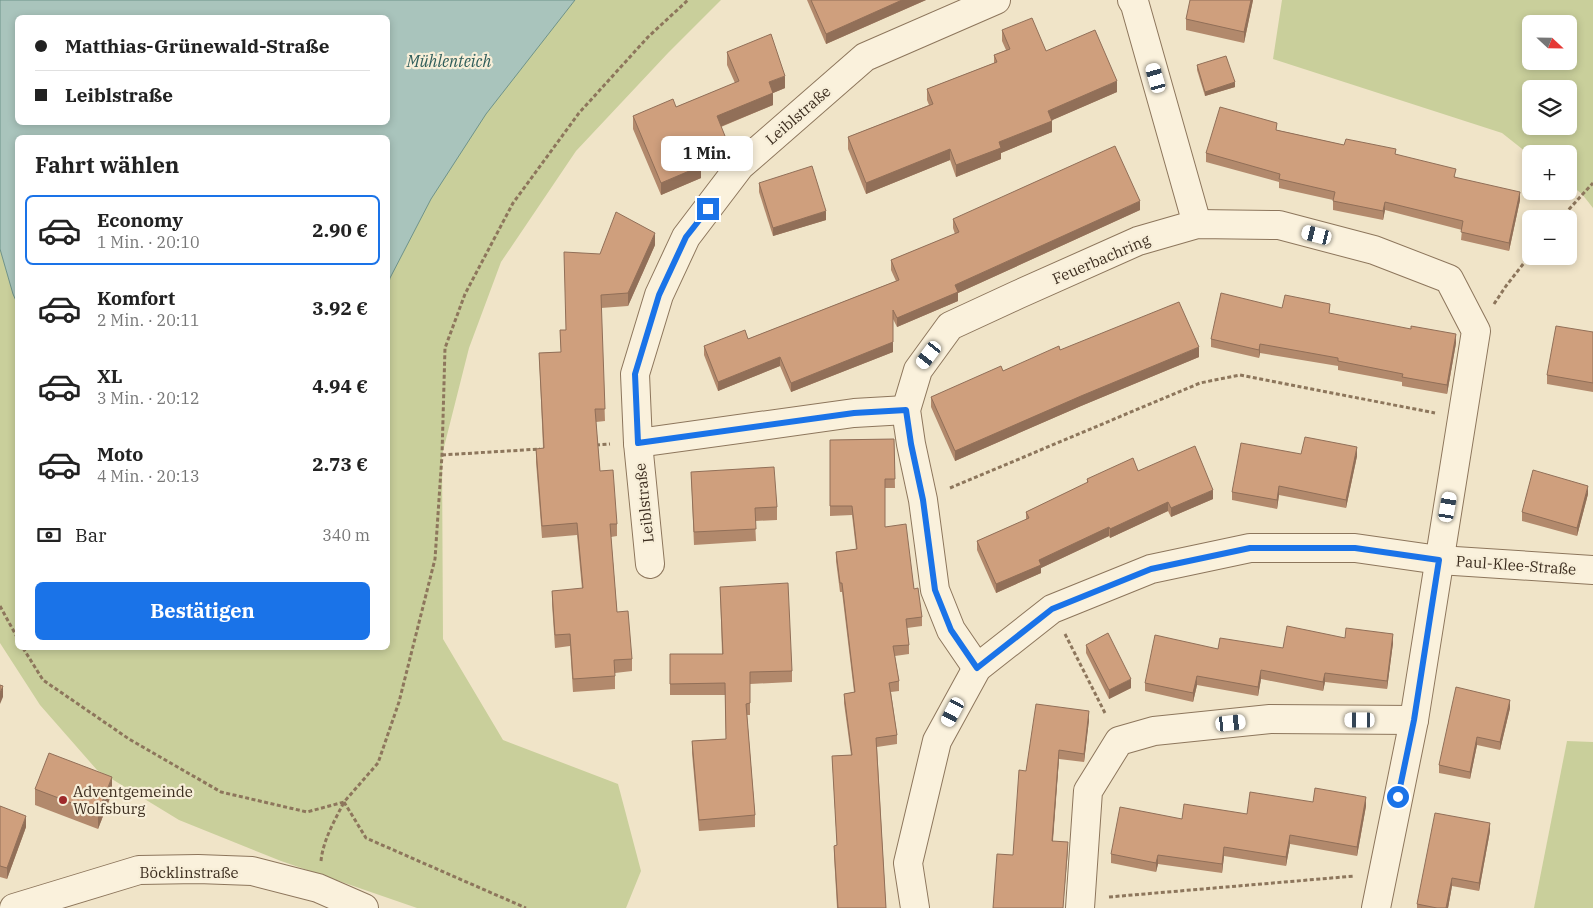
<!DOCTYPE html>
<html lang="de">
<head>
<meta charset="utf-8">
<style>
	:root { --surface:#fff; --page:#f6f6f6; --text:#222; --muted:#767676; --line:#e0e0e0; --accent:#1a73e8 }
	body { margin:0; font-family:"IBM Plex Serif",serif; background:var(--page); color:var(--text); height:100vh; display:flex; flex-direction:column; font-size:19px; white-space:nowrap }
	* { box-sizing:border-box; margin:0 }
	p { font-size:16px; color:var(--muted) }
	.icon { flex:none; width:28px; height:28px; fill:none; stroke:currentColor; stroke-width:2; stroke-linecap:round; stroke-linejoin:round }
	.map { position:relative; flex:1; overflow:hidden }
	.side { position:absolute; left:15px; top:135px; width:375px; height:515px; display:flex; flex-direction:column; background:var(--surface); border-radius:8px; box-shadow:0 2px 8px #0003 }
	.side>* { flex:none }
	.hud { position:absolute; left:15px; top:15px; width:375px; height:110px; border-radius:8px; box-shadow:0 2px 8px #0003; display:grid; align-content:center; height:110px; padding:0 20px; background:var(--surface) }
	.needle { width:32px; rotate:112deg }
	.tools { position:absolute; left:1522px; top:15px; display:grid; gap:10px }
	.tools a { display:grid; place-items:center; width:55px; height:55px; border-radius:8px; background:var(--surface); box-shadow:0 2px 8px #0003; font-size:25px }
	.end { position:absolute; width:22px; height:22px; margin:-11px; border:6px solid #1a73e8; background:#fff; box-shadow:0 0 0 2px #fff }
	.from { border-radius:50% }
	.bubble { position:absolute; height:35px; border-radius:8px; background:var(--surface); box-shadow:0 2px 8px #0003; font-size:16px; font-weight:700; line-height:35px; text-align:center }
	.car { position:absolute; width:15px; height:30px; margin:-15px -8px; border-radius:6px; box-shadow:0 0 4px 1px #0007; background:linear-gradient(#fff 24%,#345 0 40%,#fff 0 76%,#345 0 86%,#fff 0) }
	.hud b { display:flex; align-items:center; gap:18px; height:48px; font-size:19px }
	.hud b+b { border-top:1px solid var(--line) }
	.hud i { width:12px; height:12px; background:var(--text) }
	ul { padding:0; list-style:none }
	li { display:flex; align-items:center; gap:15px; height:70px; margin:0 10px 8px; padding:0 10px; border:2px solid transparent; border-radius:8px }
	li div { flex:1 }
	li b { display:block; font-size:19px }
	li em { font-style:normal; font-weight:700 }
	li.active { border-color:var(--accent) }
	li>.icon { width:45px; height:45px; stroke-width:1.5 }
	h2 { padding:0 20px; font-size:22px; line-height:60px }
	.pay { display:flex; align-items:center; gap:12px; height:55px; padding:0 20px; font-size:19px }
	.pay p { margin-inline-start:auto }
	.cta { display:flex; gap:10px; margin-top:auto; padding:10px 20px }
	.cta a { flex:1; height:58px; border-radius:8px; background:var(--accent); color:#fff; font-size:20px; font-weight:700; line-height:58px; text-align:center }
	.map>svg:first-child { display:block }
	.green { fill:#c9cf9b; fill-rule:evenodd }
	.water { fill:#a9c4bc; stroke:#6f938a; fill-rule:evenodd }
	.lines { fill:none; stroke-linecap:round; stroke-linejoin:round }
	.minor-casing { stroke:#8d765c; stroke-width:30 }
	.path { stroke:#8d765c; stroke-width:3; stroke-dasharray:4 2.5; stroke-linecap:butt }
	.minor { stroke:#faf1dc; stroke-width:28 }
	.wall { fill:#b2896c }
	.shaded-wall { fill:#916f58 }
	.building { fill:#cf9f7d; stroke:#916f58 }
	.route { stroke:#1a73e8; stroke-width:6 }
	.poi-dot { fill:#9e2a2b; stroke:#f7eed8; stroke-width:2 }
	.labels { text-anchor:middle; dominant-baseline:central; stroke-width:4.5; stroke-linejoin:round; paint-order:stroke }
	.street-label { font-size:15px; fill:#3d2e20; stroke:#f7eed8 }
	.poi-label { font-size:15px; fill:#3d2e20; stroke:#f7eed8; text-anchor:start }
	.water-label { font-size:16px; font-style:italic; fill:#2f5d5a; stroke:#f7eed8 }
</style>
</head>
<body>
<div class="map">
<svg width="1593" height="908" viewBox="0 0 1593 908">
	<rect width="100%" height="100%" fill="#f0e4c8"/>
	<g class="green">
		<path d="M 0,0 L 721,0 L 668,53 L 576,151 L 501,262 L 469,348 L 442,455 L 443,639 L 503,740 L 618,784 L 641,871 L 626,908 L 417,908 L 281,861 L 179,820 L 97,770 L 40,705 L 0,643 ZM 18,18 L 388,18 L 388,122 L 18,122 ZM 18,138 L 388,138 L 388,648 L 18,648 Z"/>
		<path d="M 1282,0 L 1593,0 L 1593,208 L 1582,194 L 1569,184 L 1569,154 L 1531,154 L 1531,156 L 1502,133 L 1273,59 ZM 1531,24 L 1569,24 L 1569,61 L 1531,61 ZM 1531,89 L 1569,89 L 1569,126 L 1531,126 Z"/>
		<path d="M 1567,741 L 1593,742 L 1593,908 L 1534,908 Z"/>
	</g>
	<path class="water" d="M 0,0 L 575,0 L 486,114 L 431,199 L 390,278 L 388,287 L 388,138 L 18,138 L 17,303 L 13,294 L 0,249 ZM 18,18 L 388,18 L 388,122 L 18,122 Z"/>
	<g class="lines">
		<defs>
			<g id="minor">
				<path d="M 1132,0 L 1135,5 L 1197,224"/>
				<path d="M 638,443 L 854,413 L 906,410"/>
				<path d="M 650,564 L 638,443 L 635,374 L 659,295 L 686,237 L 740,166 L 865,57 L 996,0"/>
				<path d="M 977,668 L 951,630 L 935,590 L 923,500 L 911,444 L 906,410 L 918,370 L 950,326 L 1017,295 L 1138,241 L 1197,224 L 1279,225 L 1374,250 L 1449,279 L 1476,331 L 1414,720 L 1376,908"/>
				<path d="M 14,908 L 139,870 L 198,869 L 252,871 L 318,888 L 364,908"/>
				<path d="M 915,908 L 908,863 L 937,741 L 977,668 L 1052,609 L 1151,569 L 1250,548 L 1355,548 L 1439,560 L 1593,570"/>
				<path d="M 1080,908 L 1088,791 L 1119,741 L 1154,731 L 1270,719 L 1414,720"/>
			</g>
		</defs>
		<use href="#minor" class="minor-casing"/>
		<g class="path">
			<path d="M 1560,219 L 1593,183"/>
			<path d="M 1494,304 L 1506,286 L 1531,254"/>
			<path d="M 596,445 L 610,444"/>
			<path d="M 442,455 L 540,449"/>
			<path d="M 950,488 L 1200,383 L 1240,375 L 1435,413"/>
			<path d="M 0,606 L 18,639"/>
			<path d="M 1065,634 L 1106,715"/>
			<path d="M 23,648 L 43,680 L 129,739 L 221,792 L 307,812 L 344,802 L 378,763 L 399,702 L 435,559 L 442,455 L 445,348 L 465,294 L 513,203 L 579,113 L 648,37 L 688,0"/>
			<path d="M 344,802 L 366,838 L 526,908"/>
			<path d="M 321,861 C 323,840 335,820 344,802"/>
			<path d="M 1109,897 L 1355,876"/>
		</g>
		<use href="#minor" class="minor"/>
	</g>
	<g class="wall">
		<path d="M 807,0 L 926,0 L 826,44 Z"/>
		<path d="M 1253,0 L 1244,43 L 1186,30 L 1186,19 Z"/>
		<path d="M 1002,30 L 1046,51 L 1117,92 L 1052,120 L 1052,132 L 1001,153 L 1001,159 L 956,177 L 950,160 L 866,194 L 848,149 L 848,137 L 929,105 L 927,100 L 927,89 L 994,63 L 994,55 L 1006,50 L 1002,41 Z"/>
		<path d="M 727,52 L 785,88 L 773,93 L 773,105 L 721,127 L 727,154 L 701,165 L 701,178 L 661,195 L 633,129 L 633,116 L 676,107 L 735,83 L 727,65 Z"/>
		<path d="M 1197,65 L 1235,87 L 1205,96 L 1197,70 Z"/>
		<path d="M 1277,130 L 1344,145 L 1396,154 L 1456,177 L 1520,200 L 1509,251 L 1461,240 L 1462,230 L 1385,210 L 1383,220 L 1333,210 L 1333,200 L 1279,188 L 1279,182 L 1206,162 L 1206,153 Z"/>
		<path d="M 759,183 L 826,220 L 773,236 L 759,192 Z"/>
		<path d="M 1140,210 L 958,293 L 958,301 L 897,327 L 893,319 L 893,352 L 791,392 L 780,366 L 718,391 L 704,355 L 704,346 L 748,339 L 896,281 L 891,270 L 891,260 L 955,234 L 953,228 L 953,219 Z"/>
		<path d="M 655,245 L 628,306 L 601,308 L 605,421 L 596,422 L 600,471 L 617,524 L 617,536 L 611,537 L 617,612 L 632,659 L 632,671 L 615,673 L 615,689 L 573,692 L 570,646 L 555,648 L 552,604 L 552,591 L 582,589 L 577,535 L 542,538 L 536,462 L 536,449 L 543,448 L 539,353 L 561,352 L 560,330 L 566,330 L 600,254 Z"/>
		<path d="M 1282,308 L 1330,314 L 1456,343 L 1447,394 L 1402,386 L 1402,382 L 1338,370 L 1338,366 L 1260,353 L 1259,358 L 1211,347 L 1211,339 Z"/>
		<path d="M 1593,332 L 1593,392 L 1547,384 L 1547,375 Z"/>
		<path d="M 1060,350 L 1199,357 L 1081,406 L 955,461 L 931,407 L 931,397 Z"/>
		<path d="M 894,439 L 895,488 L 885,488 L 885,527 L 914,589 L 922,617 L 922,626 L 907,628 L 909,645 L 909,654 L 895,656 L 899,681 L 899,691 L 891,692 L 897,735 L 897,744 L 877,747 L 886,908 L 837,908 L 834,855 L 834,846 L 837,845 L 832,756 L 851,755 L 844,703 L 844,694 L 854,692 L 842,592 L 840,592 L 836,561 L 836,552 L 856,549 L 852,515 L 830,516 L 830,440 Z"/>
		<path d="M 1301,454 L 1357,456 L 1346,508 L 1279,495 L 1277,509 L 1232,500 L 1232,492 Z"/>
		<path d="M 1138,471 L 1213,499 L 1171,517 L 1168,511 L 1110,538 L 1109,536 L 1041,568 L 1041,573 L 996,593 L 977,550 L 977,541 L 1026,520 L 1026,512 L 1087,483 L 1087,479 Z"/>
		<path d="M 691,472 L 777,507 L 777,520 L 755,521 L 756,541 L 694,545 Z"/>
		<path d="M 1588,494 L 1577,536 L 1522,521 L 1522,512 Z"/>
		<path d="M 720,587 L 792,671 L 792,682 L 750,684 L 750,715 L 747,715 L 755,815 L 755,827 L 699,831 L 692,753 L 692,741 L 726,739 L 725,695 L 670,695 L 670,654 L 722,654 Z"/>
		<path d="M 1345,638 L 1393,643 L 1387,689 L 1325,682 L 1323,691 L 1261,679 L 1258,696 L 1197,685 L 1193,702 L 1145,691 L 1145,683 L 1218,649 L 1283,648 Z"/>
		<path d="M 1086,645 L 1131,688 L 1109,699 L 1086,653 Z"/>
		<path d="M 1510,708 L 1500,750 L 1477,745 L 1470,779 L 1439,773 L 1439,765 Z"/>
		<path d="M 1089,720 L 1084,762 L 1059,759 L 1053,841 L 1068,850 L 1013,855 L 1026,771 Z"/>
		<path d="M 35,789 L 112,793 L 98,829 L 35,805 Z"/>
		<path d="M 1313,802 L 1366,806 L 1357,856 L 1290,844 L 1286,866 L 1224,856 L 1222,873 L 1158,864 L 1156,872 L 1111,863 L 1111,854 L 1182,819 L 1247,814 Z"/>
		<path d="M 0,806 L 26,827 L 7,879 L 0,877 Z"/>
		<path d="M 1490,831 L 1479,891 L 1452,886 L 1448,908 L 1417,908 L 1417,904 Z"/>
	</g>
	<g class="shaded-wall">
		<path d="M 902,0 L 926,0 L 826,44 L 826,34 Z"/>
		<path d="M 1251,0 L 1253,0 L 1244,43 L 1244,32 Z"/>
		<path d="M 785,76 L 785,88 L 773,93 L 773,105 L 717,128 L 717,116 L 769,82 Z"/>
		<path d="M 1117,81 L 1117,92 L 1048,122 L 1048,111 Z"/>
		<path d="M 1235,82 L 1235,87 L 1205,96 L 1205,92 Z"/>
		<path d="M 1052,121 L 1052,132 L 1001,153 L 1001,159 L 956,177 L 956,165 L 999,142 Z"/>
		<path d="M 727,141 L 727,154 L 696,167 L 696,154 Z"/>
		<path d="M 950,149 L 950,160 L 866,194 L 866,183 Z"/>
		<path d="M 701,166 L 701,178 L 661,195 L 661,183 Z"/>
		<path d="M 1520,192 L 1520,200 L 1509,251 L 1509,243 Z"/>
		<path d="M 1140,201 L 1140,210 L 958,293 L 958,301 L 897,327 L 897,318 L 955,285 Z"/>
		<path d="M 1385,202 L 1385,210 L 1383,220 L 1383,211 Z"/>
		<path d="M 826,211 L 826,220 L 773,236 L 773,228 Z"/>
		<path d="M 655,233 L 655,245 L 628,306 L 628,293 Z"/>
		<path d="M 1456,334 L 1456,343 L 1447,394 L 1447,385 Z"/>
		<path d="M 893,342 L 893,352 L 791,392 L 791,383 Z"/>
		<path d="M 1260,344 L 1260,353 L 1259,358 L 1259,350 Z"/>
		<path d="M 1199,347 L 1199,357 L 1081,406 L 955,461 L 955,451 L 1081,396 Z"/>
		<path d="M 780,357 L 780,366 L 718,391 L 718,382 Z"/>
		<path d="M 1357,447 L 1357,456 L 1346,508 L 1346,500 Z"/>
		<path d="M 1279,486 L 1279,495 L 1277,509 L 1277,500 Z"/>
		<path d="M 1588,486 L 1588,494 L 1577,536 L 1577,528 Z"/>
		<path d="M 1213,490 L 1213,499 L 1171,517 L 1171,508 Z"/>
		<path d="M 1168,502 L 1168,511 L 1110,538 L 1110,529 Z"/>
		<path d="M 1109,527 L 1109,536 L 1041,568 L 1041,573 L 996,593 L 996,584 L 1039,560 Z"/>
		<path d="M 1393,634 L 1393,643 L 1387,689 L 1387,681 Z"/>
		<path d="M 1261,670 L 1261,679 L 1258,696 L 1258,687 Z"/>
		<path d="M 1325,673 L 1325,682 L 1323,691 L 1323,682 Z"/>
		<path d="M 1197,676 L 1197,685 L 1193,702 L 1193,693 Z"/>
		<path d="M 1131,679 L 1131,688 L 1109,699 L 1109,690 Z"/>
		<path d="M 3,686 L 3,697 L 0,704 L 0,693 Z"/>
		<path d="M 1510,700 L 1510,708 L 1500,750 L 1500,742 Z"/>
		<path d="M 1089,711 L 1089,720 L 1084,762 L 1084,754 Z"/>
		<path d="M 1477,737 L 1477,745 L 1470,779 L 1470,772 Z"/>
		<path d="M 1059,750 L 1059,759 L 1052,850 L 1052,841 Z"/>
		<path d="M 112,777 L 112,793 L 98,829 L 98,813 Z"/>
		<path d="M 1366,797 L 1366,806 L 1357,856 L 1357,847 Z"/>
		<path d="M 26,816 L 26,827 L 7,879 L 7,868 Z"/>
		<path d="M 1490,823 L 1490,831 L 1479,891 L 1479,883 Z"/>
		<path d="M 1290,835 L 1290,844 L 1286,866 L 1286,857 Z"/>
		<path d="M 1068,842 L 1068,850 L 1063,908 Z"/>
		<path d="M 1224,847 L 1224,856 L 1222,873 L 1222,864 Z"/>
		<path d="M 1158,855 L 1158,864 L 1156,872 L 1156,863 Z"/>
		<path d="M 1452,878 L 1452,886 L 1448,908 L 1446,908 Z"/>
	</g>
	<g class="building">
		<path d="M 811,0 L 902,0 L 826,34 Z"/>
		<path d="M 1190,0 L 1251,0 L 1244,32 L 1186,19 Z"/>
		<path d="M 1032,18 L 1046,51 L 1095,30 L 1117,81 L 1048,111 L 1052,121 L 999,142 L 1001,148 L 956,165 L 950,149 L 866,183 L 848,137 L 933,104 L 927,89 L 997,62 L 994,55 L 1010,49 L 1002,30 Z"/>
		<path d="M 771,34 L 785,76 L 769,82 L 773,93 L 717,116 L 727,141 L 696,154 L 701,166 L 661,183 L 633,116 L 673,99 L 676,107 L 739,81 L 727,52 Z"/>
		<path d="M 1226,56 L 1235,82 L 1205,92 L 1197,65 Z"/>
		<path d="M 1220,107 L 1277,123 L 1276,130 L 1344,145 L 1346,139 L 1396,149 L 1395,154 L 1456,169 L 1454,177 L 1520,192 L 1509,243 L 1461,232 L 1463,221 L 1385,202 L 1383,211 L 1333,201 L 1335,192 L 1279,179 L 1280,174 L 1206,153 Z"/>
		<path d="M 1115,146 L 1140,201 L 955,285 L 958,292 L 897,318 L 893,310 L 893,342 L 791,383 L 780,357 L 718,382 L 704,346 L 745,330 L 748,339 L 899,280 L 891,260 L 959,232 L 953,219 Z"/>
		<path d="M 812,166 L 826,211 L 773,228 L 759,183 Z"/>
		<path d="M 616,212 L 655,233 L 628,293 L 601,295 L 605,409 L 595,409 L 600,471 L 613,470 L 617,524 L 610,524 L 617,612 L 628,611 L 632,659 L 614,660 L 615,676 L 573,679 L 570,634 L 555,635 L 552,591 L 583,588 L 577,523 L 542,526 L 536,449 L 544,448 L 539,353 L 561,352 L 560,330 L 566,330 L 564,252 L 600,254 Z"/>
		<path d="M 1221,293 L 1282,308 L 1285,295 L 1330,304 L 1329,313 L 1411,329 L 1411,326 L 1456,334 L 1447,385 L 1402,377 L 1403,374 L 1338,361 L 1338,358 L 1260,344 L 1259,350 L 1211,339 Z"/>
		<path d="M 1179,302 L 1199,347 L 1081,396 L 955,451 L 931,397 L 1001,366 L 1003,371 L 1059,346 L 1060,350 Z"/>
		<path d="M 1556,326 L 1593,332 L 1593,383 L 1547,375 Z"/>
		<path d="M 1305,437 L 1357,447 L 1346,500 L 1279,486 L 1277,500 L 1232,492 L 1241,443 L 1301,454 Z"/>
		<path d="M 894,439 L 895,479 L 885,479 L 885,527 L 906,524 L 914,589 L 918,588 L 922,617 L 906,619 L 909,645 L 893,646 L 899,681 L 889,683 L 897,735 L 876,738 L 886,908 L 838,908 L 834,846 L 837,845 L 832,756 L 852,755 L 844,694 L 855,692 L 842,583 L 840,583 L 836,552 L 857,549 L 852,506 L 830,506 L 830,440 Z"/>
		<path d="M 1195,446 L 1213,490 L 1171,508 L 1168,502 L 1110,529 L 1109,527 L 1039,560 L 1041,565 L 996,584 L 977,541 L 1029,518 L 1026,512 L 1088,482 L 1087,479 L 1133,458 L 1138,471 Z"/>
		<path d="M 774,467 L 777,507 L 755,508 L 756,529 L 694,532 L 691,472 Z"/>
		<path d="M 1533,470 L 1588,486 L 1577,528 L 1522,512 Z"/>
		<path d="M 788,583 L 792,671 L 750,672 L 750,703 L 746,704 L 755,815 L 699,820 L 692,741 L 726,739 L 725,683 L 670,684 L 670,654 L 723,654 L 720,587 Z"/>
		<path d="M 1287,626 L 1345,638 L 1346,628 L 1393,634 L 1387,681 L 1325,673 L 1323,682 L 1261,670 L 1258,687 L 1197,676 L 1193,693 L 1145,683 L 1155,635 L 1218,649 L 1220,638 L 1283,648 Z"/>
		<path d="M 1108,633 L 1131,679 L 1109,690 L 1086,645 Z"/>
		<path d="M 0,685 L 3,686 L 0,693 Z"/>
		<path d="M 1456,687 L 1510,700 L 1500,742 L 1477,737 L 1470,772 L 1439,765 Z"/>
		<path d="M 1036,704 L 1089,711 L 1084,754 L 1059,750 L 1052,841 L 1068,842 L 1063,908 L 993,908 L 997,854 L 1013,855 L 1019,770 L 1026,771 Z"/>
		<path d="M 49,753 L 112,777 L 98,813 L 35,789 Z"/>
		<path d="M 1315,788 L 1366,797 L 1357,847 L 1290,835 L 1286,857 L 1224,847 L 1222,864 L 1158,855 L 1156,863 L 1111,854 L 1120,807 L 1182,819 L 1184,804 L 1247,814 L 1250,792 L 1313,802 Z"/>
		<path d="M 0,806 L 26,816 L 7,868 L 0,866 Z"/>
		<path d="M 1435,813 L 1490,823 L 1479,883 L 1452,878 L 1446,908 L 1437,908 L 1417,904 Z"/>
	</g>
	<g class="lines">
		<path class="route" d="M 708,209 L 686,237 L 659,295 L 635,374 L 638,443 L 854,413 L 906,410 L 911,444 L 923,500 L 935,590 L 951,630 L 977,668 L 1052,609 L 1151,569 L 1250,548 L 1355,548 L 1439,560 L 1414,720 L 1398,797"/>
	</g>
	<circle class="poi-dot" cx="63" cy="800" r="5"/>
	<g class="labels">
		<g class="street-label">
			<text transform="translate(798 115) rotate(-41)">Leiblstraße</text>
			<text transform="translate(1101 259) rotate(-23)">Feuerbachring</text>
			<text transform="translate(644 503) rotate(-96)">Leiblstraße</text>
			<text transform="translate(1516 565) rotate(4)">Paul-Klee-Straße</text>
			<text x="189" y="872">Böcklinstraße</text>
		</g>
		<g class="poi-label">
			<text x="73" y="791">Adventgemeinde<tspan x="73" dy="17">Wolfsburg</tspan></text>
		</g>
		<g class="water-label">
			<text x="449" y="61">Mühlenteich</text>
		</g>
	</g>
</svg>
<div class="tools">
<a><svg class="needle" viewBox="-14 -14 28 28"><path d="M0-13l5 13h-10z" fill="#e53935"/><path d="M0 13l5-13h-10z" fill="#767676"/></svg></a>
<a><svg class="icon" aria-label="layers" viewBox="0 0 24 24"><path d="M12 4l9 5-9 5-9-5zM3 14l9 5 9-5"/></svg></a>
<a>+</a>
<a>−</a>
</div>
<i class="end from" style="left:1398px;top:797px"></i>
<i class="end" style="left:708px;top:209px"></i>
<div class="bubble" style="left:661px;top:136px;width:92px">1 Min.</div>
<i class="car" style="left:1156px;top:78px;rotate:344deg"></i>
<i class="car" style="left:1317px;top:235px;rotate:284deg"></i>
<i class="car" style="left:929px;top:355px;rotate:217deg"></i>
<i class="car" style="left:1448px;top:507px;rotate:10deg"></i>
<i class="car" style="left:953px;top:712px;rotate:208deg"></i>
<i class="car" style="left:1360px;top:720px;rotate:270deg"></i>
<i class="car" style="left:1231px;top:723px;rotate:84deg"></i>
<div class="hud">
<b><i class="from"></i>Matthias-Grünewald-Straße</b>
<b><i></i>Leiblstraße</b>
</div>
<section class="side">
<h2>Fahrt wählen</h2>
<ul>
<li class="active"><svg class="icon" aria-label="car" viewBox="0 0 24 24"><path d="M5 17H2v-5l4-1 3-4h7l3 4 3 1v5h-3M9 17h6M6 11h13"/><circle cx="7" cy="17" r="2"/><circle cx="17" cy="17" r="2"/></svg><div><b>Economy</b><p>1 Min. · 20:10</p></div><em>2.90 €</em></li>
<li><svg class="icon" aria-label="car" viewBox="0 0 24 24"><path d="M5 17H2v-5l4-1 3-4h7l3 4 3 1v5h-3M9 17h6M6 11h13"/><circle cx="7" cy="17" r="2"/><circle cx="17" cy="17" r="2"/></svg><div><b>Komfort</b><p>2 Min. · 20:11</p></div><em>3.92 €</em></li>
<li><svg class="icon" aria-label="car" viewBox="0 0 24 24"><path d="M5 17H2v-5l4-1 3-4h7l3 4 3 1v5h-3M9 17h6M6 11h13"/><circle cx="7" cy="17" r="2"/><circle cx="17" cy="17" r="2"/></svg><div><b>XL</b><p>3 Min. · 20:12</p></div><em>4.94 €</em></li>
<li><svg class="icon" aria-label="car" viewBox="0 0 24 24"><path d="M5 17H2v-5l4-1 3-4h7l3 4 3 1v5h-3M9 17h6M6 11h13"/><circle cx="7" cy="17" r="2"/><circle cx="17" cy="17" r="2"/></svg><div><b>Moto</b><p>4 Min. · 20:13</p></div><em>2.73 €</em></li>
</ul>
<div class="pay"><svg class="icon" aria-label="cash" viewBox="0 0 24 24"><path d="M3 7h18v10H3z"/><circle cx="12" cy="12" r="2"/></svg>Bar<p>340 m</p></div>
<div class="cta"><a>Bestätigen</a></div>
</section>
</div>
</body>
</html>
